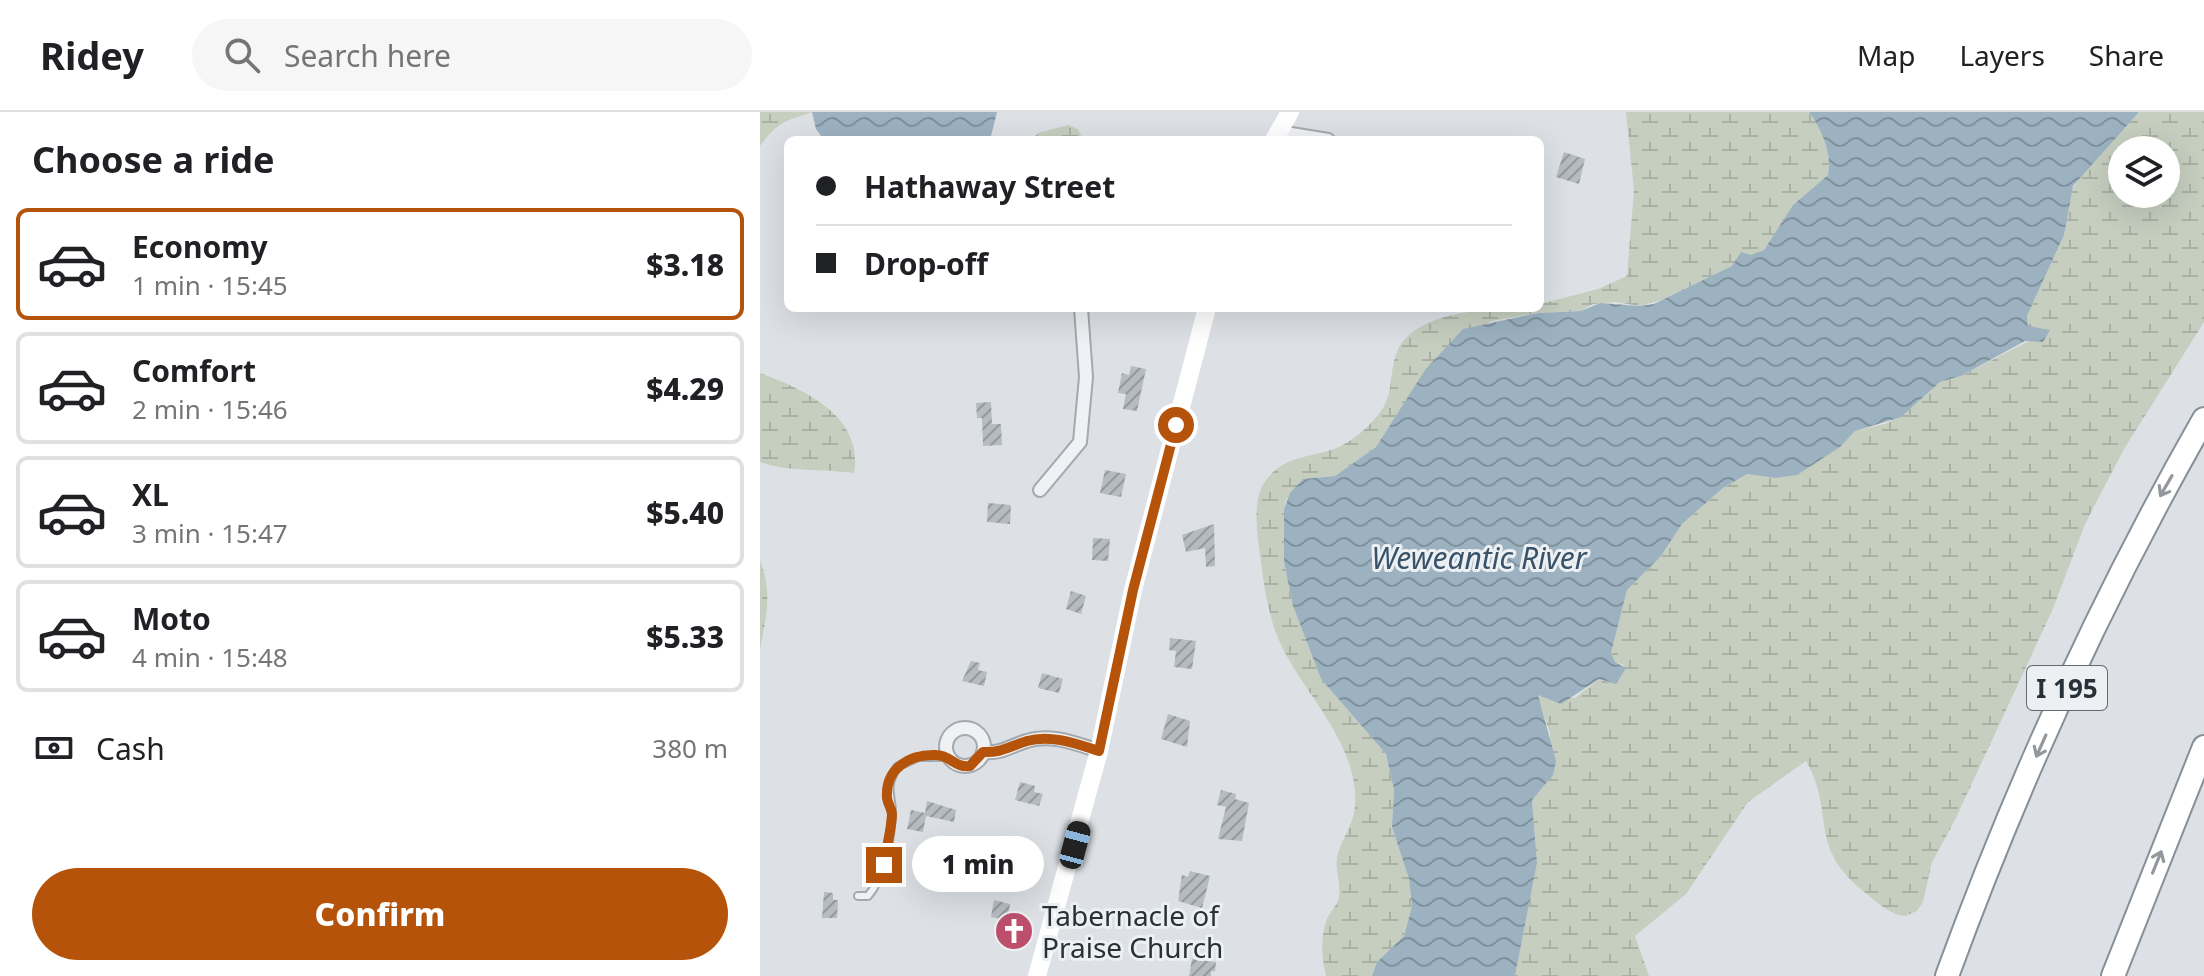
<!DOCTYPE html>
<html lang="en">
<head>
<meta charset="utf-8">
<style>
	:root { --surface:#fff; --page:#f6f6f6; --text:#202124; --muted:#757577; --line:#e0e0e0; --accent:#b45309 }
	body { margin:0; font-family:"Noto Sans",sans-serif; background:var(--page); color:var(--text); height:100vh; display:flex; flex-direction:column; font-size:30px; white-space:nowrap }
	* { box-sizing:border-box; margin:0 }
	p { font-size:26px; color:var(--muted) }
	.icon { flex:none; width:44px; height:44px; fill:none; stroke:currentColor; stroke-width:2; stroke-linecap:round; stroke-linejoin:round }
	.map { position:relative; flex:1; overflow:hidden }
	.side { display:flex; flex-direction:column; background:var(--surface); width:760px }
	.side>* { flex:none }
	.banner { position:absolute; left:24px; top:24px; width:760px; height:176px; border-radius:12px; box-shadow:0 8px 32px #0002; display:grid; align-content:center; height:176px; padding:0 32px; background:var(--surface) }
	.fabs { position:absolute; left:1348px; top:24px; display:grid; gap:16px }
	.fabs a { display:grid; place-items:center; width:72px; height:72px; border-radius:50%; background:var(--surface); box-shadow:0 8px 32px #0002; font-size:40px }
	.end { position:absolute; width:36px; height:36px; margin:-18px; border:10px solid #b45309; background:#fff; box-shadow:0 0 0 4px #fff }
	.from { border-radius:50% }
	.bubble { position:absolute; height:56px; border-radius:28px; background:var(--surface); box-shadow:0 8px 32px #0002; font-size:26px; font-weight:800; line-height:56px; text-align:center }
	.car { position:absolute; width:24px; height:48px; margin:-24px -12px; border-radius:10px; box-shadow:0 0 6px 2px #0007; background:linear-gradient(#222 24%,#8ab4d8 0 40%,#222 0 76%,#8ab4d8 0 86%,#222 0) }
	.banner b { display:flex; align-items:center; gap:28px; height:76px; font-size:30px }
	.banner b+b { border-top:2px solid var(--line) }
	.banner i { width:20px; height:20px; background:var(--text) }
	ul { padding:0; list-style:none }
	li { display:flex; align-items:center; gap:24px; height:112px; margin:0 16px 12px; padding:0 16px; border:4px solid var(--line); border-radius:12px }
	li div { flex:1 }
	li b { display:block; font-size:30px }
	li em { font-style:normal; font-weight:800 }
	li.current { border-color:var(--accent) }
	li>.icon { width:72px; height:72px; stroke-width:1.5 }
	h2 { padding:0 32px; font-size:36px; line-height:96px }
	.pay { display:flex; align-items:center; gap:20px; height:88px; padding:0 32px; font-size:30px }
	.pay p { margin-inline-start:auto }
	.primary-button { display:flex; gap:16px; margin-top:auto; padding:16px 32px }
	.primary-button a { flex:1; height:92px; border-radius:48px; background:var(--accent); color:#fff; font-size:32px; font-weight:800; line-height:92px; text-align:center }
	header { display:flex; align-items:center; gap:48px; box-sizing:border-box; height:112px; padding:0 40px; background:var(--surface); border-bottom:2px solid var(--line) }
	header strong { font-size:38px }
	nav { display:flex; gap:44px; margin-inline-start:auto; font-size:28px }
	.search { width:560px; height:72px; background:var(--page); display:flex; align-items:center; gap:20px; box-sizing:border-box; padding:0 28px; border-radius:44px; color:var(--muted); font-size:30px }
	main { display:flex; flex:1; min-height:0 }
	.map>svg:first-child { display:block }
	.wetland { fill:url(#wetland-marsh); fill-rule:evenodd }
	.water { fill:url(#water-waves) }
	.building { fill:url(#building-hatch) }
	.lines { fill:none; stroke-linecap:round; stroke-linejoin:round }
	.lane-casing { stroke:#a3a9ae; stroke-width:10 }
	.street-casing { stroke:#a3a9ae; stroke-width:16 }
	.highway-casing { stroke:#86909a; stroke-width:26 }
	.lane { stroke:#eff1f4; stroke-width:6 }
	.street { stroke:#eff1f4; stroke-width:12 }
	.secondary { stroke:#fff; stroke-width:18 }
	.highway { stroke:#fff; stroke-width:22 }
	.oneway { stroke:#94989c }
	.route { stroke:#b45309; stroke-width:10 }
	.labels { text-anchor:middle; dominant-baseline:central; stroke-width:6; stroke-linejoin:round; paint-order:stroke }
	.shield { fill:#ecf0f3; stroke:#636a72; stroke-width:2 }
	.shield-label { font-size:26px; font-weight:bold; fill:#28313a }
	.poi-label { font-size:28px; fill:#28313a; stroke:#ecf0f3; text-anchor:start }
	.water-label { font-size:30px; font-style:italic; fill:#385369; stroke:#ecf0f3 }
</style>
</head>
<body>
<header>
<strong>Ridey</strong>
<div class="search"><svg class="icon" aria-label="search" viewBox="0 0 24 24"><circle cx="10" cy="10" r="6"/><path d="M15 15l6 6"/></svg>Search here</div>
<nav><a>Map</a><a>Layers</a><a>Share</a></nav>
</header>
<main>
<section class="side">
<h2>Choose a ride</h2>
<ul>
<li class="current"><svg class="icon" aria-label="car" viewBox="0 0 24 24"><path d="M5 17H2v-5l4-1 3-4h7l3 4 3 1v5h-3M9 17h6M6 11h13"/><circle cx="7" cy="17" r="2"/><circle cx="17" cy="17" r="2"/></svg><div><b>Economy</b><p>1 min · 15:45</p></div><em>$3.18</em></li>
<li><svg class="icon" aria-label="car" viewBox="0 0 24 24"><path d="M5 17H2v-5l4-1 3-4h7l3 4 3 1v5h-3M9 17h6M6 11h13"/><circle cx="7" cy="17" r="2"/><circle cx="17" cy="17" r="2"/></svg><div><b>Comfort</b><p>2 min · 15:46</p></div><em>$4.29</em></li>
<li><svg class="icon" aria-label="car" viewBox="0 0 24 24"><path d="M5 17H2v-5l4-1 3-4h7l3 4 3 1v5h-3M9 17h6M6 11h13"/><circle cx="7" cy="17" r="2"/><circle cx="17" cy="17" r="2"/></svg><div><b>XL</b><p>3 min · 15:47</p></div><em>$5.40</em></li>
<li><svg class="icon" aria-label="car" viewBox="0 0 24 24"><path d="M5 17H2v-5l4-1 3-4h7l3 4 3 1v5h-3M9 17h6M6 11h13"/><circle cx="7" cy="17" r="2"/><circle cx="17" cy="17" r="2"/></svg><div><b>Moto</b><p>4 min · 15:48</p></div><em>$5.33</em></li>
</ul>
<div class="pay"><svg class="icon" aria-label="cash" viewBox="0 0 24 24"><path d="M3 7h18v10H3z"/><circle cx="12" cy="12" r="2"/></svg>Cash<p>380 m</p></div>
<div class="primary-button"><a>Confirm</a></div>
</section>
<div class="map">
<svg width="1444" height="864" viewBox="0 0 1444 864">
	<defs>
		<pattern id="wetland-marsh" width="20" height="14" patternUnits="userSpaceOnUse" patternTransform="scale(2)"><rect width="20" height="14" fill="#c5cebf"/><path d="M1 5h8M5 5V1M11 12h8M15 12V8" fill="none" stroke="#a9b1a5"/></pattern>
		<pattern id="water-waves" width="16" height="10" patternUnits="userSpaceOnUse" patternTransform="scale(2)"><rect width="16" height="10" fill="#9cb2c1"/><path d="M0 5q4-4 8 0t8 0" fill="none" stroke="#7f919e"/></pattern>
		<pattern id="building-hatch" width="6" height="6" patternUnits="userSpaceOnUse" patternTransform="scale(2)"><rect width="6" height="6" fill="#b5bbc1"/><path d="M-1 1l2-2M0 6l6-6M5 7l2-2" fill="none" stroke="#93999e"/></pattern>
	</defs>
	<rect width="100%" height="100%" fill="#dde1e5"/>
	<g class="wetland">
		<path d="M 0,0 L 52,0 C 26,10 21,6 0,34 Z"/>
		<path d="M 866,0 L 1049,0 C 1062,19 1072,40 1068,63 L 1033,93 L 1004,138 L 909,186 L 880,194 L 856,190 L 833,192 L 821,199 L 778,201 L 731,209 L 646,288 L 616,335 L 575,364 L 543,367 L 526,388 L 524,397 L 524,450 L 533,494 L 561,567 L 626,642 L 634,678 L 632,715 L 649,767 L 652,794 L 644,824 L 617,850 L 612,864 L 566,864 C 562,847 560,827 566,810 C 568,802 575,796 578,789 C 583,774 573,756 578,741 C 589,712 599,706 594,672 C 587,623 546,581 524,539 C 506,505 503,463 498,427 C 496,408 494,384 506,368 C 522,347 541,346 564,340 C 586,335 604,320 618,303 C 635,283 628,262 637,240 C 655,196 740,196 780,196 L 780,192 L 838,177 L 867,164 L 874,78 Z"/>
		<path d="M 1379,0 L 1444,0 L 1444,210 L 1364,337 L 1325,412 L 1292,499 L 1194,710 L 1172,750 L 1163,790 L 1157,799 L 1145,804 C 1129,802 1119,792 1107,782 C 1045,734 1077,703 1046,649 L 988,690 L 926,782 L 875,824 L 889,864 L 755,864 L 777,751 L 772,688 L 788,669 L 790,621 L 777,583 L 815,586 L 839,567 L 851,571 L 864,553 L 855,550 L 851,541 L 867,478 L 901,444 L 922,412 L 963,376 L 987,362 L 1015,366 L 1080,335 L 1095,319 L 1128,311 L 1152,295 L 1180,270 L 1201,264 L 1269,229 L 1267,204 L 1304,123 L 1310,81 L 1322,62 ZM 1362,38 L 1406,38 L 1406,82 L 1362,82 Z"/>
		<path d="M 308,13 L 318,17 L 323,28 L 271,28 L 278,21 Z"/>
		<path d="M 0,261 C 45,278 104,304 94,361 C 60,356 34,361 0,350 Z"/>
		<path d="M 0,449 C 13,480 6,506 0,537 Z"/>
	</g>
	<g class="water">
		<path d="M 52,0 L 237,0 L 230,28 L 64,28 L 56,17 Z"/>
		<path d="M 1049,0 L 1379,0 L 1313,74 L 1304,123 L 1267,204 L 1268,214 L 1290,218 L 1283,230 L 1265,229 L 1201,264 L 1180,270 L 1141,305 L 1095,319 L 1080,335 L 1037,363 L 1015,366 L 987,362 L 963,376 L 922,412 L 901,444 L 867,478 L 851,541 L 855,550 L 866,556 L 856,572 L 839,567 L 801,592 L 778,583 L 796,649 L 793,663 L 772,688 L 777,751 L 755,864 L 612,864 L 617,850 L 644,824 L 652,794 L 649,767 L 632,715 L 634,678 L 626,642 L 561,567 L 533,494 L 524,450 L 524,397 L 530,381 L 543,367 L 575,364 L 616,335 L 665,258 L 703,217 L 778,201 L 821,199 L 840,191 L 880,194 L 894,192 L 972,154 L 981,140 L 991,143 L 1004,138 L 1033,93 L 1068,63 C 1072,40 1062,19 1049,0 Z"/>
	</g>
	<g class="building">
		<path d="M 804,40 L 825,47 L 819,72 L 796,65 Z"/>
		<path d="M 371,254 L 386,257 L 377,299 L 363,297 L 366,282 L 358,281 L 362,261 L 369,263 Z"/>
		<path d="M 231,290 L 232,312 L 241,312 L 242,333 L 223,334 L 222,306 L 217,306 L 216,291 Z"/>
		<path d="M 345,358 L 366,362 L 361,385 L 340,381 Z"/>
		<path d="M 228,391 L 251,393 L 250,412 L 227,410 Z"/>
		<path d="M 454,412 L 455,454 L 446,455 L 445,436 L 426,440 L 422,423 Z"/>
		<path d="M 333,426 L 350,427 L 348,449 L 332,448 Z"/>
		<path d="M 311,479 L 326,484 L 321,502 L 306,497 Z"/>
		<path d="M 410,526 L 436,529 L 432,557 L 414,555 L 416,539 L 409,538 Z"/>
		<path d="M 211,549 L 220,551 L 218,558 L 227,560 L 224,574 L 202,569 Z"/>
		<path d="M 282,561 L 303,567 L 299,581 L 278,576 Z"/>
		<path d="M 408,602 L 430,609 L 427,635 L 401,627 Z"/>
		<path d="M 260,670 L 275,674 L 274,680 L 283,682 L 279,694 L 255,688 Z"/>
		<path d="M 461,678 L 476,682 L 475,687 L 489,691 L 482,729 L 458,727 L 466,695 L 457,693 Z"/>
		<path d="M 167,689 L 196,698 L 194,710 L 166,704 L 163,720 L 147,717 L 151,698 L 165,701 Z"/>
		<path d="M 430,759 L 450,764 L 442,796 L 418,789 L 422,763 L 428,765 Z"/>
		<path d="M 64,780 L 73,781 L 73,788 L 78,788 L 77,806 L 62,806 Z"/>
		<path d="M 234,788 L 250,792 L 247,808 L 231,805 Z"/>
		<path d="M 432,847 L 456,850 L 455,859 L 451,859 L 451,864 L 429,864 Z"/>
	</g>
	<g class="lines">
		<defs>
			<path id="lane" d="M 98,784 L 108,784 C 125,764 130,730 132,704 C 133,683 123,678 137,655 L 158,645 L 188,645"/>
			<g id="street">
				<path d="M 519,20 L 568,28"/>
				<path d="M 280,378 L 320,330 L 326,265 L 321,196"/>
				<circle cx="205" cy="635" r="19"/>
				<path d="M 223,640 C 242,642 250,634 267,629 C 291,621 317,632 339,639"/>
			</g>
			<g id="highway">
				<path d="M 1187,864 C 1257,672 1343,484 1444,307"/>
				<path d="M 1353,864 L 1444,635"/>
			</g>
		</defs>
		<use href="#lane" class="lane-casing"/>
		<use href="#street" class="street-casing"/>
		<use href="#highway" class="highway-casing"/>
		<use href="#lane" class="lane"/>
		<use href="#street" class="street"/>
		<g class="secondary">
			<path d="M 514,28 L 530,0"/>
			<path d="M 277,864 L 339,639 L 373,478 L 447,196"/>
		</g>
		<use href="#highway" class="highway"/>
	</g>
	<defs><path id="oneway-shaft" d="M-6 0H5M1.5-3L5.5 0L1.5 3" fill="none" stroke-width="1.6" stroke-linecap="round" stroke-linejoin="round" transform="scale(2)"/></defs>
	<g class="oneway">
		<use href="#oneway-shaft" transform="translate(1406 374) rotate(120)"/>
		<use href="#oneway-shaft" transform="translate(1281 634) rotate(114)"/>
		<use href="#oneway-shaft" transform="translate(1397 750) rotate(-68)"/>
	</g>
	<g class="lines">
		<path class="route" d="M 124,753 C 126,737 131,720 132,703 C 132,697 128,693 127,686 C 125,656 150,642 176,643 C 190,643 195,656 210,654 L 223,640 C 242,641 250,634 267,629 C 291,622 317,632 339,639 L 373,478 L 416,313"/>
	</g>
	<defs>
		<symbol id="church-disc" viewBox="-11 -11 22 22"><circle r="9.5" fill="#bd4f6d" stroke="#ecf0f3"/><path d="M-1.2-6h2.4v3.5h3.3v2.4h-3.3V6h-2.4V-.1h-3.3v-2.4h3.3Z" fill="#fff"/></symbol>
	</defs>
	<g fill-rule="evenodd">
		<use href="#church-disc" x="232" y="797" width="44" height="44"/>
	</g>
	<g class="labels">
		<rect class="shield" x="1267" y="554" width="80" height="44" rx="6"/>
		<g class="shield-label">
			<text x="1307" y="576">I 195</text>
		</g>
		<g class="poi-label">
			<text x="282" y="803">Tabernacle of<tspan x="282" dy="32">Praise Church</tspan></text>
		</g>
		<g class="water-label">
			<text x="719" y="445">Weweantic River</text>
		</g>
	</g>
</svg>
<div class="fabs">
<a><svg class="icon" aria-label="layers" viewBox="0 0 24 24"><path d="M12 4l9 5-9 5-9-5zM3 14l9 5 9-5"/></svg></a>
</div>
<i class="end from" style="left:416px;top:313px"></i>
<i class="end" style="left:124px;top:753px"></i>
<div class="bubble" style="left:152px;top:724px;width:132px">1 min</div>
<i class="car" style="left:315px;top:733px;rotate:15deg"></i>
<div class="banner">
<b><i class="from"></i>Hathaway Street</b>
<b><i></i>Drop-off</b>
</div>
</div>
</main>
</body>
</html>
